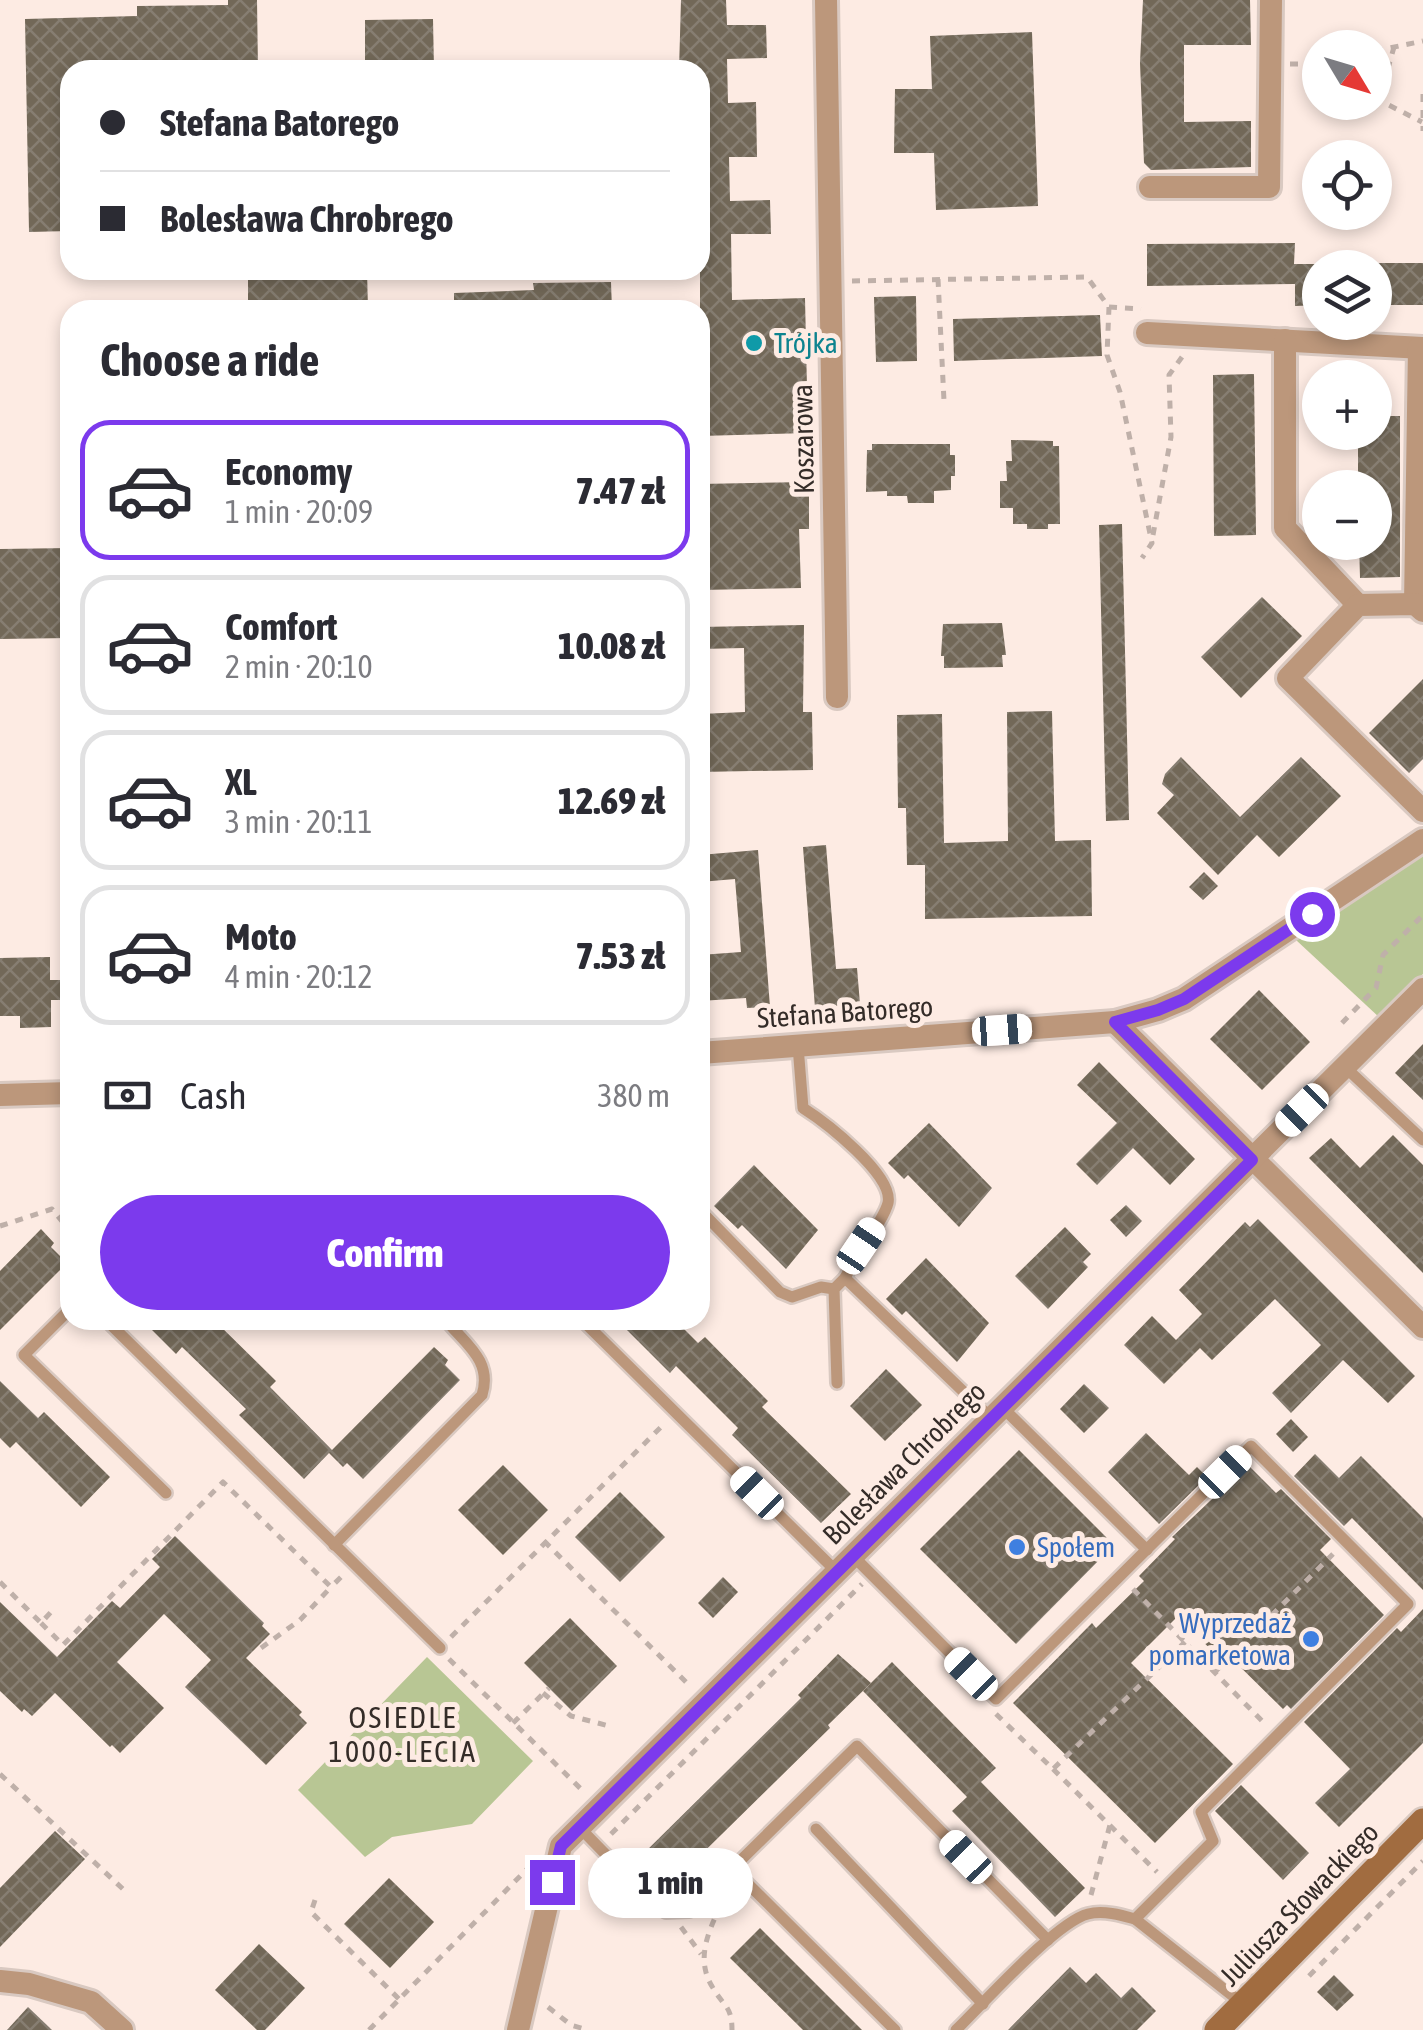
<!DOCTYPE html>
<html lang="en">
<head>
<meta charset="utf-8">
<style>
	:root { --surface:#fff; --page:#f7f7f7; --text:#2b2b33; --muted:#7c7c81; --line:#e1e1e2; --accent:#7c3aed }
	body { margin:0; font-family:"Asap Condensed",sans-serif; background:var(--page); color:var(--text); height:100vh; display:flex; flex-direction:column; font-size:38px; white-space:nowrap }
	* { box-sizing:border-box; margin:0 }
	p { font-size:32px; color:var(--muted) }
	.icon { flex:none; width:55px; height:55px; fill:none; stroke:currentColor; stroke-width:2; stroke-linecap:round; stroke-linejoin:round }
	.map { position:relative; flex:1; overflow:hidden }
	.panel { position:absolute; left:60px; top:300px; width:650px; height:1030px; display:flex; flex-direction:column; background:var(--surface); border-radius:30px; box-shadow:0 5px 15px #0003 }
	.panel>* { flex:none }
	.guide { position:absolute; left:60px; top:60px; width:650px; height:220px; border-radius:30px; box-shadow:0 5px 15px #0003; display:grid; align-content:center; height:220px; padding:0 40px; background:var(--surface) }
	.needle { width:65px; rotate:128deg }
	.fabs { position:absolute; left:1302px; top:30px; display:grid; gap:20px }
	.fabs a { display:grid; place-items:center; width:90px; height:90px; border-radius:50%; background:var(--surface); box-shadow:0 5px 15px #0003; font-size:50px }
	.end { position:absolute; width:45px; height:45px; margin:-22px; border:12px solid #7c3aed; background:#fff; box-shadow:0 0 0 5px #fff }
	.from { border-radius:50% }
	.bubble { position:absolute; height:70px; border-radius:35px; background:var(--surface); box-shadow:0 5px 15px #0003; font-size:32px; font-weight:800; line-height:70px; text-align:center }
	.car { position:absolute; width:30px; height:60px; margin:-30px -15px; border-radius:12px; box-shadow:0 0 8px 2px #0007; background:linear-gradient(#fff 24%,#345 0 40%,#fff 0 76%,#345 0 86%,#fff 0) }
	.guide b { display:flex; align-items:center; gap:35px; height:95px; font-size:38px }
	.guide b+b { border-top:2px solid var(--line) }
	.guide i { width:25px; height:25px; background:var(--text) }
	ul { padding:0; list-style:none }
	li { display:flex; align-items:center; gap:30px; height:140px; margin:0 20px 15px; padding:0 20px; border:5px solid var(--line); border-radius:30px }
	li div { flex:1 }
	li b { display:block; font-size:38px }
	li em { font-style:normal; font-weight:800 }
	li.on { border-color:var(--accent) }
	li>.icon { width:90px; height:90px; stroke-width:1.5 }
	h2 { padding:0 40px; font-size:45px; line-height:120px }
	.pay { display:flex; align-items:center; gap:25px; height:110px; padding:0 40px; font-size:38px }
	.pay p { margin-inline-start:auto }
	.button { display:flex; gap:20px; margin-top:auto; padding:20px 40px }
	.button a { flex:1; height:115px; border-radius:60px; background:var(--accent); color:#fff; font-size:40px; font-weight:800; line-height:115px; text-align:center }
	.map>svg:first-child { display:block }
	.park { fill:#b8c694 }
	.building { fill:url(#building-cross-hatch) }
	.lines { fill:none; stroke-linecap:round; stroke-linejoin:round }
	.lane-casing { stroke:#d9c9c1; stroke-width:16 }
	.street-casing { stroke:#d9c9c1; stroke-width:28 }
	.secondary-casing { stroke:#d9c9c1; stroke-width:30 }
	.path { stroke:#bfb0a9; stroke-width:5; stroke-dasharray:8 8; stroke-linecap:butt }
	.lane { stroke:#bc977b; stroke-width:11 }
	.street { stroke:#bc977b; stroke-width:22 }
	.secondary { stroke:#a16c40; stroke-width:25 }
	.route { stroke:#7c3aed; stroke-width:12 }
	.culture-dot { fill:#0f9aa8; stroke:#fdebe3; stroke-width:4 }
	.shop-dot { fill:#3f7fe0; stroke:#fdebe3; stroke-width:4 }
	.labels { text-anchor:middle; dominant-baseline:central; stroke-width:10; stroke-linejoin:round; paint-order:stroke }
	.culture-label { font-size:28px; fill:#0d838f; stroke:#fdebe3; text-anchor:start }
	.street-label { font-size:28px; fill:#342c28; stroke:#fdebe3 }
	.shop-label { font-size:28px; fill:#366cbe; stroke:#fdebe3; text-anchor:start }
	.neighbourhood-label { font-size:30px; letter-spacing:2.5px; fill:#342c28; stroke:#fdebe3 }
</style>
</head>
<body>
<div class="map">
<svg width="1423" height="2030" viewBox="0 0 1423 2030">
	<defs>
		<pattern id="building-cross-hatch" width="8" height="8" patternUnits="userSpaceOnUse" patternTransform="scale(2.5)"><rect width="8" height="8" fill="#726858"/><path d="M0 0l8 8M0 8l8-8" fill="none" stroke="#867e72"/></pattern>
	</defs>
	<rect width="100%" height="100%" fill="#fdebe3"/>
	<g class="park">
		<path d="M 1423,854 L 1423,974 L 1380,1018 L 1296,940 Z"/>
		<path d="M 427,1657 L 533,1761 L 472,1824 L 392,1837 L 365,1857 L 298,1790 Z"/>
	</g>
	<g class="building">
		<path d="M 228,0 L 257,0 L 258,70 L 70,70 L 70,231 L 29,232 L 25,19 L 137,16 L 137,6 L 228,5 Z"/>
		<path d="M 681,0 L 726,0 L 727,25 L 766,25 L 767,58 L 727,59 L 728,103 L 756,102 L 757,157 L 729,157 L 730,201 L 770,200 L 771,234 L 731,234 L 732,300 L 805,298 L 808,433 L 700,436 L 700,70 L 679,70 Z"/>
		<path d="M 1143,0 L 1250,0 L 1251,45 L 1184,45 L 1184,122 L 1251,121 L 1251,167 L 1151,170 L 1144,163 L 1140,63 Z"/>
		<path d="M 433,19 L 434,70 L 365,70 L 365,20 Z"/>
		<path d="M 1032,32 L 1038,206 L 936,210 L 934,153 L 894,153 L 895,89 L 932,89 L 930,36 Z"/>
		<path d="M 1295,243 L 1294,264 L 1320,264 L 1320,305 L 1295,306 L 1295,284 L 1147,286 L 1147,244 Z"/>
		<rect x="1375" y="263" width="48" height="42"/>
		<path d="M 248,270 L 367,270 L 368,310 L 248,310 Z"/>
		<path d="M 611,282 L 612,310 L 454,310 L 454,293 L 534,290 L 533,283 Z"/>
		<path d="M 916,296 L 917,361 L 876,362 L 874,297 Z"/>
		<path d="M 1100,315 L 1102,356 L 954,361 L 953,319 Z"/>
		<path d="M 1254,374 L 1256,535 L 1214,536 L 1213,375 Z"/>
		<path d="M 1375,416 L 1400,416 L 1400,577 L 1360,578 L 1359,542 L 1375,542 L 1375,488 L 1358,488 L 1358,432 L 1375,432 Z"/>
		<path d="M 1011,440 L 1053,441 L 1053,446 L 1059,446 L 1060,524 L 1048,524 L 1048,529 L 1027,529 L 1027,524 L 1013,524 L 1013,508 L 1000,508 L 1000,481 L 1007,481 L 1006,461 L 1012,461 Z"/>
		<path d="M 872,444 L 950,444 L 950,455 L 955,455 L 955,476 L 951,476 L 951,490 L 934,491 L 934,503 L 908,503 L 907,496 L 887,496 L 887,491 L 866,492 L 867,450 L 872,450 Z"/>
		<path d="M 809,482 L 809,529 L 799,529 L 801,588 L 700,590 L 700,484 Z"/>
		<path d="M 1122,524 L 1129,820 L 1106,821 L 1099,525 Z"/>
		<path d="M 70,548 L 70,638 L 0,639 L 0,549 Z"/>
		<path d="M 1262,597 L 1302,636 L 1241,698 L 1201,657 Z"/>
		<path d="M 1002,623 L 1006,655 L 1002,655 L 1003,667 L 944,668 L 944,656 L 941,656 L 943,624 Z"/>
		<path d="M 804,625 L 803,712 L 812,712 L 813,770 L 700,772 L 700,714 L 745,712 L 744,648 L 700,649 L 700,627 Z"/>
		<path d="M 1423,679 L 1423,759 L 1409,773 L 1369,733 Z"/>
		<path d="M 1052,711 L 1055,841 L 1091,840 L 1092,916 L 925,919 L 925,865 L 907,865 L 906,808 L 898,808 L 897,715 L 942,714 L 944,843 L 1008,841 L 1007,712 Z"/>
		<path d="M 1181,757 L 1240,817 L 1301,757 L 1341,796 L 1279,857 L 1257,835 L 1218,875 L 1157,813 L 1174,795 L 1162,784 L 1165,774 Z"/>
		<path d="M 826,845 L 836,969 L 857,968 L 860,1004 L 815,1008 L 803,847 Z"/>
		<path d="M 758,850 L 770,1007 L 747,1008 L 746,998 L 700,1001 L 700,955 L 741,952 L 735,879 L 700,882 L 700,855 Z"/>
		<path d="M 1204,872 L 1218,886 L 1203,900 L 1189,887 Z"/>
		<path d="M 50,957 L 50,980 L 70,980 L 70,1000 L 51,1000 L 51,1027 L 20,1028 L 20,1016 L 0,1016 L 0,958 Z"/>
		<path d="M 1259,990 L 1310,1042 L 1262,1090 L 1210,1039 Z"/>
		<path d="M 1423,1044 L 1423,1100 L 1395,1073 Z"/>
		<path d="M 1099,1062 L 1195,1159 L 1170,1185 L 1133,1148 L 1097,1185 L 1076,1164 L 1117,1123 L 1077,1085 Z"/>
		<path d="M 929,1123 L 992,1188 L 959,1227 L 908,1175 L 904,1179 L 888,1163 Z"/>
		<path d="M 1393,1135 L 1423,1165 L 1423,1273 L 1309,1158 L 1331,1138 L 1360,1168 Z"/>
		<path d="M 754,1165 L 818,1230 L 786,1269 L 742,1225 L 738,1229 L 714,1206 Z"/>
		<path d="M 1126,1205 L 1142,1221 L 1126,1237 L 1110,1220 Z"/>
		<path d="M 1258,1219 L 1415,1376 L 1388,1403 L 1343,1360 L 1291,1413 L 1272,1393 L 1321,1345 L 1275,1299 L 1212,1360 L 1200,1348 L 1164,1384 L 1124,1345 L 1152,1316 L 1176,1340 L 1202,1314 L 1179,1290 L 1245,1222 L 1250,1227 Z"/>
		<path d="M 1065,1227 L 1091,1254 L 1083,1262 L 1088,1267 L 1048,1309 L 1015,1276 Z"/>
		<path d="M 41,1229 L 54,1243 L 51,1247 L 67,1263 L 0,1330 L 0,1271 Z"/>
		<path d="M 926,1258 L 989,1323 L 957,1362 L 906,1311 L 902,1315 L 886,1299 Z"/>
		<path d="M 142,1320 L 214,1320 L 276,1381 L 270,1387 L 332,1450 L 434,1347 L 448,1360 L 445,1365 L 460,1380 L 363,1479 L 347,1463 L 343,1467 L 329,1453 L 304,1479 L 239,1415 L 246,1409 L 182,1347 L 176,1354 Z"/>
		<path d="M 617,1320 L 675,1320 L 698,1343 L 705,1337 L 768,1401 L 762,1407 L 851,1494 L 821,1523 L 732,1435 L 738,1428 L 676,1366 L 670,1373 Z"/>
		<path d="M 886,1369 L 922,1405 L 885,1441 L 850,1406 Z"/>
		<path d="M 0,1381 L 38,1418 L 44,1412 L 110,1477 L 81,1507 L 16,1442 L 10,1448 L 0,1438 Z"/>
		<path d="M 1084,1384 L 1109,1408 L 1084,1433 L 1060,1409 Z"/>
		<path d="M 1291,1419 L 1308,1437 L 1293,1452 L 1276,1434 Z"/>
		<path d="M 1146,1433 L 1189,1475 L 1197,1467 L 1207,1477 L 1159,1524 L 1108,1472 Z"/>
		<path d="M 1019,1450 L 1114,1545 L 1016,1644 L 920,1549 Z"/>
		<path d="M 1315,1454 L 1339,1478 L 1361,1456 L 1423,1518 L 1423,1590 L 1352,1518 L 1344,1526 L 1294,1476 Z"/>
		<path d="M 503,1465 L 548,1510 L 503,1555 L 458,1510 Z"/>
		<path d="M 1248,1465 L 1276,1493 L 1281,1489 L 1331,1539 L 1320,1550 L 1384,1615 L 1291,1709 L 1287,1705 L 1283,1709 L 1222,1649 L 1216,1655 L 1178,1616 L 1131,1663 L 1233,1764 L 1155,1843 L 1013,1703 L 1092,1623 L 1096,1628 L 1144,1581 L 1139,1576 L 1175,1539 L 1172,1537 Z"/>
		<path d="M 620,1492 L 665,1537 L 620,1582 L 575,1537 Z"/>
		<path d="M 175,1536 L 264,1623 L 262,1626 L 270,1634 L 246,1658 L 302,1712 L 299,1715 L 307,1723 L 266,1765 L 185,1687 L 211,1660 L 164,1614 L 117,1662 L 164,1708 L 120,1753 L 112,1745 L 110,1747 L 55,1693 L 32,1716 L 24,1709 L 22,1712 L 0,1691 L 0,1602 L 57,1657 L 112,1601 L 120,1608 L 160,1567 L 152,1559 Z"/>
		<path d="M 723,1577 L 738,1592 L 713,1618 L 698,1603 Z"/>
		<path d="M 1423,1609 L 1423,1743 L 1339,1827 L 1315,1803 L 1350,1769 L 1304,1722 L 1397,1628 L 1401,1632 Z"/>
		<path d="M 570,1618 L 617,1666 L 572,1711 L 524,1663 Z"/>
		<path d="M 838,1654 L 871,1683 L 828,1725 L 830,1728 L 666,1889 L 637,1860 L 801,1698 L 798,1695 Z"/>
		<path d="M 892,1662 L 996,1768 L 981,1782 L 1085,1888 L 1055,1917 L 952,1811 L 967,1797 L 863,1691 Z"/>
		<path d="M 1241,1785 L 1309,1853 L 1283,1880 L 1215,1811 Z"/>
		<path d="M 55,1831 L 85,1859 L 0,1947 L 0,1888 Z"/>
		<path d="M 389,1878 L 434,1922 L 390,1968 L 344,1924 Z"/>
		<path d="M 760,1928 L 862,2030 L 803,2030 L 730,1958 Z"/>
		<path d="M 259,1944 L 305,1988 L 265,2030 L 257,2030 L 215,1990 Z"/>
		<path d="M 1070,1967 L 1086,1983 L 1096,1973 L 1121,1998 L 1132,1987 L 1156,2011 L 1137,2030 L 1008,2030 Z"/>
		<path d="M 1334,1975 L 1354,1995 L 1337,2011 L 1317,1992 Z"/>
		<path d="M 28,2007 L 52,2030 L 7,2030 Z"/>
	</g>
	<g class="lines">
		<defs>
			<g id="lane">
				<path d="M 798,1046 L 803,1108 C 825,1122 894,1175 888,1203 C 884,1220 854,1259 845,1278"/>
				<path d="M 1345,1067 L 1423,1140"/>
				<path d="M 700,1210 L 780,1292 L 792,1297 L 821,1287 L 834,1289"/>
				<path d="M 70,1309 L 24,1355 L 166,1493"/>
				<path d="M 106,1320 L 440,1648"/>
				<path d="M 582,1320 L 838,1573"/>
				<path d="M 837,1383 L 834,1289 L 845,1278 L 991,1418"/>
				<path d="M 1002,1407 L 1147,1550"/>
				<path d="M 334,1545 L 482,1395 C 493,1360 464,1343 446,1320"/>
				<path d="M 854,1557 L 996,1699 L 1251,1446 L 1408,1604 L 1201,1812 L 1213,1841 L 1135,1919"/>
				<path d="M 579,1827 L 657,1907 L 666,1912 L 689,1911 L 857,1746 L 1048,1940"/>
				<path d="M 816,1829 L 983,2004"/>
				<path d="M 732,1868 L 895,2030"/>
				<path d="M 956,2030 C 983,2004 1056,1922 1088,1914 C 1103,1910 1121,1915 1135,1919 L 1243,2004"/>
			</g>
			<g id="street">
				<path d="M 826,0 L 837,697"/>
				<path d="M 1150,187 L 1269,187 L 1271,0"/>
				<path d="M 1147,333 L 1423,348"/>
				<path d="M 1285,340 L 1285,528 L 1358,605"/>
				<path d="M 1415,604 L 1419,348"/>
				<path d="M 1423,611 L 1415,604 L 1358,605 L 1288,678 L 1423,811"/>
				<path d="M 1115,1022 L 1423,1327"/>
				<path d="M 700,1053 L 1115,1022 L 1158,1010 L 1184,999 L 1423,840"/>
				<path d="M 0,1095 L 70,1093"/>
				<path d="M 0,1981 L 29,1984 L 91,2002 L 122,2030"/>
				<path d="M 518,2030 L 561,1846 L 1423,989"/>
			</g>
			<path id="secondary" d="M 1217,2030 L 1423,1821"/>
		</defs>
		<use href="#lane" class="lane-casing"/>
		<use href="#street" class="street-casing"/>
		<use href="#secondary" class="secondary-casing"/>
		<g class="path">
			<path d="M 1375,51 L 1423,41"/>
			<path d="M 1320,61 L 1307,64 L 1320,70"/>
			<path d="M 1290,64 L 1307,64"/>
			<path d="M 1423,94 L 1423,131"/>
			<path d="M 1375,98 L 1422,122"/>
			<path d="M 1379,100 L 1394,47"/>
			<path d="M 938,279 L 944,401"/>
			<path d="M 852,281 L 1087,277 L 1109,307 L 1107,355 L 1120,392 L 1152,543 L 1142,558"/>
			<path d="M 1109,307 L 1141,309"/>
			<path d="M 1153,535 L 1171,437 L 1169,375 L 1182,357"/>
			<path d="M 1342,1023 L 1376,988 L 1383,955 L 1423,915"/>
			<path d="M 0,1226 L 52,1209 L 70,1231"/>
			<path d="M 544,1541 L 691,1687"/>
			<path d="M 0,1582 L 41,1623 L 51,1612"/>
			<path d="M 1133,1589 L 1265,1724"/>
			<path d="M 41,1623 L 63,1645 L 223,1482 L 331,1587 L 342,1576"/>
			<path d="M 451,1637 L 663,1425"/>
			<path d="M 261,1648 L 300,1620 L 331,1587"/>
			<path d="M 449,1659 L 584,1792"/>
			<path d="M 1215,1672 L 1333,1554"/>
			<path d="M 543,1693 L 571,1716 L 613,1727"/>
			<path d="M 996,1714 L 1053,1769 L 1185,1642"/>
			<path d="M 513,1723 L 549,1688"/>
			<path d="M 1053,1769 L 1157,1872"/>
			<path d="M 0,1774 L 124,1890"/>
			<path d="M 611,1834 L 862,1584"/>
			<path d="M 1091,1895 L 1110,1825"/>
			<path d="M 315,1900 L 311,1912 L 399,1999"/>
			<path d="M 721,1905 C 708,1932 695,1960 713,1988 C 724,2007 732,2006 732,2030"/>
			<path d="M 681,1927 L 701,1954"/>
			<path d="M 1309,1976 L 1423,1861"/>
			<path d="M 548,2007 L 571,2025 L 588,2030"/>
			<path d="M 369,2030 L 533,1863"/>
		</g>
		<use href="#lane" class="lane"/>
		<use href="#street" class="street"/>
		<use href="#secondary" class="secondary"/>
	</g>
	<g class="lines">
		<path class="route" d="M 552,1882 L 561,1846 L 1252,1160 L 1115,1022 L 1158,1010 L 1184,999 L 1312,914"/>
	</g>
	<circle class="culture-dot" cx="754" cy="343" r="10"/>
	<g class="shop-dot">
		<circle cx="1017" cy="1547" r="10"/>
		<circle cx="1311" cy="1639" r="10"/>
	</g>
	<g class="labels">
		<g class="culture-label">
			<text x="774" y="343">Trójka</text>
		</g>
		<g class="street-label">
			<text transform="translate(803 439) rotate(-91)">Koszarowa</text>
			<text transform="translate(845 1012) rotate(-4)">Stefana Batorego</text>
			<text transform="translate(904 1463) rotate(-45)">Bolesława Chrobrego</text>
			<text transform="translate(1299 1904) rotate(-46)">Juliusza Słowackiego</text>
		</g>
		<g class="shop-label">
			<text x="1037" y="1547">Społem</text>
			<text x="1291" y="1623" text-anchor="end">Wyprzedaż<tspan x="1291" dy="32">pomarketowa</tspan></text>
		</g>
		<g class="neighbourhood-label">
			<text x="403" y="1717">OSIEDLE<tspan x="403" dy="34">1000-LECIA</tspan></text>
		</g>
	</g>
</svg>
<div class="fabs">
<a><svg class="needle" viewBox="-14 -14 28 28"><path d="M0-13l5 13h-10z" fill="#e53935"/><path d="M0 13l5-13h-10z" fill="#7c7c81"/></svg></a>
<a><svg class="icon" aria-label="locate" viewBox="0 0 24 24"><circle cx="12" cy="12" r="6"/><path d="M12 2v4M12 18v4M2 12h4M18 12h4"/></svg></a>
<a><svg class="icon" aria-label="layers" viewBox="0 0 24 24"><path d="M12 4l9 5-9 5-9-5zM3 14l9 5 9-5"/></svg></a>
<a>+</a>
<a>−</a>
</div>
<i class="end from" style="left:1312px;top:914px"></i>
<i class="end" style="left:552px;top:1882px"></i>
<div class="bubble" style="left:588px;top:1848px;width:165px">1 min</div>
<i class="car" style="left:1002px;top:1030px;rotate:86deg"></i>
<i class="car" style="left:1302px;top:1110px;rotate:225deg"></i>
<i class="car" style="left:861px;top:1246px;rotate:34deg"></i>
<i class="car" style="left:1225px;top:1472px;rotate:45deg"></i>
<i class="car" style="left:757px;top:1493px;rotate:315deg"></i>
<i class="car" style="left:971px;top:1674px;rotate:315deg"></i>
<i class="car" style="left:966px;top:1857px;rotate:316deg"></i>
<div class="guide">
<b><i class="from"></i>Stefana Batorego</b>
<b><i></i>Bolesława Chrobrego</b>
</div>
<section class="panel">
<h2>Choose a ride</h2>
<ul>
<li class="on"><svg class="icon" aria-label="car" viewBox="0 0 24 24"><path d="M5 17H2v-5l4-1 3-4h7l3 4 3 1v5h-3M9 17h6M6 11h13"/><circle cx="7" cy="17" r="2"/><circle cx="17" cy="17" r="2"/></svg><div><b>Economy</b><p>1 min · 20:09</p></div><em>7.47 zł</em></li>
<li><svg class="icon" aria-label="car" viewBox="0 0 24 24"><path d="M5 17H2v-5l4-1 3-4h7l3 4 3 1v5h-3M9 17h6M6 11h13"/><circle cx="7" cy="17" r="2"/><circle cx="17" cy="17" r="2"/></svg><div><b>Comfort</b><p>2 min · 20:10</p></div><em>10.08 zł</em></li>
<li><svg class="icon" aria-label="car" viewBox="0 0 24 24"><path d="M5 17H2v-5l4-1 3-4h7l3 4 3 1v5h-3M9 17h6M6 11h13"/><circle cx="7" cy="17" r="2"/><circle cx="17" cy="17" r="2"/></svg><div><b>XL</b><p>3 min · 20:11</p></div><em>12.69 zł</em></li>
<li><svg class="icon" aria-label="car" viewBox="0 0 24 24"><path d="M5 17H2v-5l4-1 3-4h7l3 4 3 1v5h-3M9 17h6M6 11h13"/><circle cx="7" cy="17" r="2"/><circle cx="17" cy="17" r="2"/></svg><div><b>Moto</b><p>4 min · 20:12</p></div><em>7.53 zł</em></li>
</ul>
<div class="pay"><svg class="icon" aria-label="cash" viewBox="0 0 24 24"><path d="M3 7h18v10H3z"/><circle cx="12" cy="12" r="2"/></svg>Cash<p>380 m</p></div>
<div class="button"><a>Confirm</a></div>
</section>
</div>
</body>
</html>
